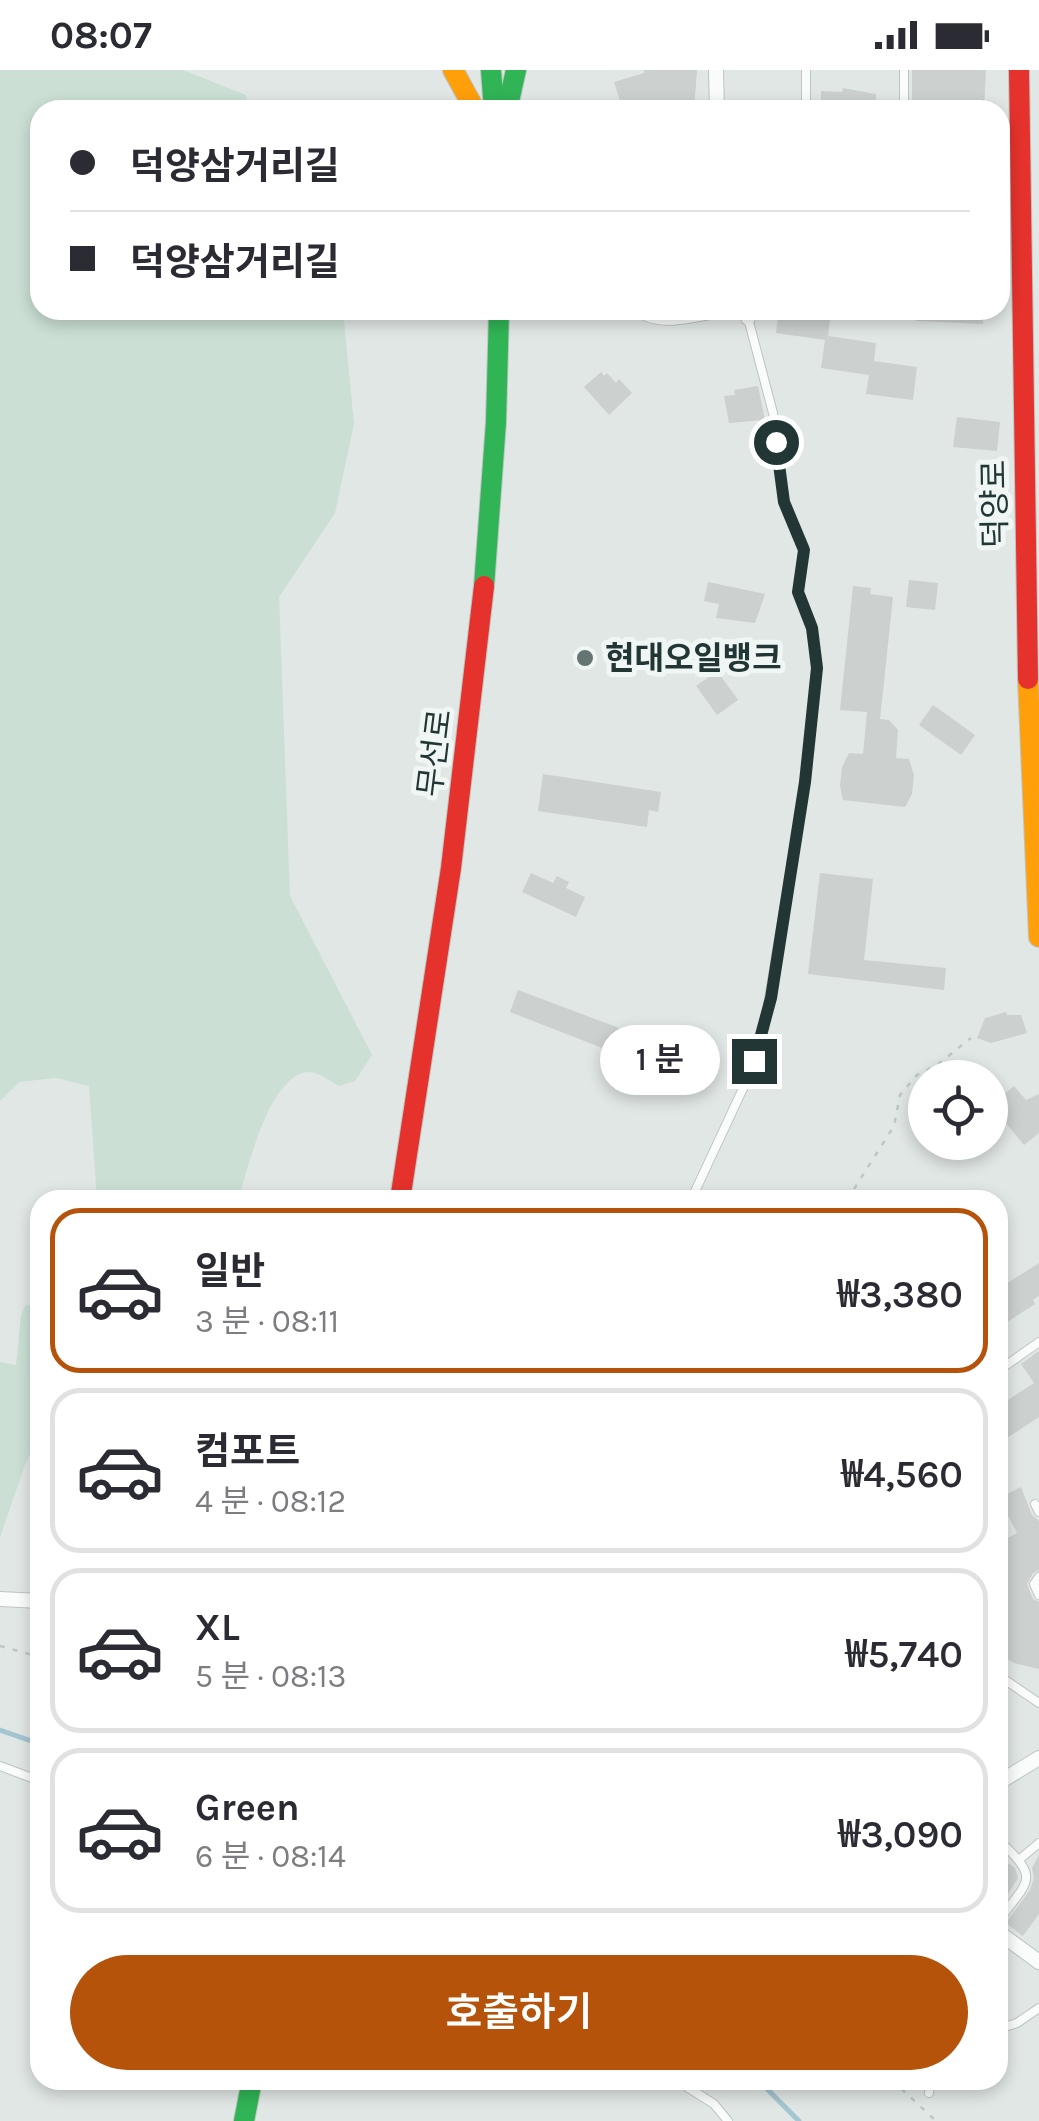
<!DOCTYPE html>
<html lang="ko">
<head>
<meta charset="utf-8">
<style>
	:root { --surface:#fff; --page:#f7f7f7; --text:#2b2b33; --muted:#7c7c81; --line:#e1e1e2; --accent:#b45309 }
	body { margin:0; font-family:Karla,"Noto Sans KR",sans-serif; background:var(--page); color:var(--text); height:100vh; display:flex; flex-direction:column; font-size:38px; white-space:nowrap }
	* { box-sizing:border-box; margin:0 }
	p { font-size:32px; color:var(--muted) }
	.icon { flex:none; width:55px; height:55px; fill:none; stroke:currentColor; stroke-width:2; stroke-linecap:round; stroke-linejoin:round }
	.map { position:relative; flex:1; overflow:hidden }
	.side { position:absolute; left:30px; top:1120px; width:978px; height:900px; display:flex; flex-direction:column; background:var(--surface); border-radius:30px; box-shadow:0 5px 15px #0003 }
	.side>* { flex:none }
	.banner { position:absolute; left:30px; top:30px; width:980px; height:220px; border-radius:30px; box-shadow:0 5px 15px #0003; display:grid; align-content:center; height:220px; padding:0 40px; background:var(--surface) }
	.tools { position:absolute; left:908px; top:990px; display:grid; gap:20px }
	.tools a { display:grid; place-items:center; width:100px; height:100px; border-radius:50%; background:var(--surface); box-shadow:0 5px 15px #0003; font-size:50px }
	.end { position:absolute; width:45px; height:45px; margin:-22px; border:12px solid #223735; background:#fff; box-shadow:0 0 0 5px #fff }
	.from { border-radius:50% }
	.bubble { position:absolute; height:70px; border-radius:35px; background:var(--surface); box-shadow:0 5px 15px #0003; font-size:32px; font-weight:600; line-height:70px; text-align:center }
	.banner b { display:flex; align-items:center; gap:35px; height:95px; font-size:38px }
	.banner b+b { border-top:2px solid var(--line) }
	.banner i { width:25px; height:25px; background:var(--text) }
	ul { padding:18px 0 0; list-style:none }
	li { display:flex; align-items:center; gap:30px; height:165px; margin:0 20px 15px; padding:0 20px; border:5px solid var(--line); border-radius:30px }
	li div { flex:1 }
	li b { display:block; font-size:38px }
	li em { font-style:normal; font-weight:600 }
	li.selected { border-color:var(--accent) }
	li>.icon { width:90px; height:90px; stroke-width:1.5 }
	.cta { display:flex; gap:20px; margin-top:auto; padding:20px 40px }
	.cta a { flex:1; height:115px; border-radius:60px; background:var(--accent); color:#fff; font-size:40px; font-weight:600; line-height:115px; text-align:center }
	.status { display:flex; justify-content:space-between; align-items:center; height:70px; padding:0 50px; background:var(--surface); direction:ltr }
	.status svg { height:28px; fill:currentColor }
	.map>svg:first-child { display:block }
	.green { fill:#cbdfd4 }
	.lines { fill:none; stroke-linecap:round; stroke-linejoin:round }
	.stream { stroke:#a5c5d2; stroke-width:5 }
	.building { fill:#ccd0cf }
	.lane-casing { stroke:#bec4c2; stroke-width:10 }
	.street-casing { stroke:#bec4c2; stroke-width:16 }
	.fast-casing { stroke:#bec4c2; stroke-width:22 }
	.slow-casing { stroke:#bec4c2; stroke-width:22 }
	.jam-casing { stroke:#bec4c2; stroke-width:22 }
	.path { stroke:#bfc7c5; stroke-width:2.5; stroke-dasharray:5 8; stroke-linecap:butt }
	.lane { stroke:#fafbfb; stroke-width:8 }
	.street { stroke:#fafbfb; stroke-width:14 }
	.fast { stroke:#30b455; stroke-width:20 }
	.slow { stroke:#ff9f0a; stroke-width:20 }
	.jam { stroke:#e5322d; stroke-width:20 }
	.route { stroke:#223735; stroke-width:12 }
	.poi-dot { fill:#657573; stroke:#eff6f3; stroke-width:4 }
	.labels { text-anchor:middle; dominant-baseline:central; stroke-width:10; stroke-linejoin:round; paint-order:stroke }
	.street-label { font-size:32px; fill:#223735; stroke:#eff6f3 }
	.poi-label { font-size:32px; font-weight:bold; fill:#223735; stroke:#eff6f3; text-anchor:start }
</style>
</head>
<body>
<div class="status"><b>08:07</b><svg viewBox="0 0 49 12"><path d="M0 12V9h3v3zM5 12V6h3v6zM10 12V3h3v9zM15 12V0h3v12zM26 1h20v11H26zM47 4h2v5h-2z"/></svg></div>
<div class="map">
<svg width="1039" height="2051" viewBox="0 0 1039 2051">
	<rect width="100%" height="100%" fill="#e1e7e5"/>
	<g class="green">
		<path d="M 0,0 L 183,0 L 246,25 L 248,40 L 40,40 L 40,240 L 343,240 L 354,354 L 335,443 L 279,527 L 290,826 L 372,985 L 355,1011 L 339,1016 C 330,1011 320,1003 310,1002 C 269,1002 248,1099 238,1130 L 97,1130 L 89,1016 L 56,1008 L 19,1012 L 0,1031 Z"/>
		<path d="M 26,1234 L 36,1239 L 40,1246 L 40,1363 L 25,1395 L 0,1467 L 0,1292 L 16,1295 L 21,1245 Z"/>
	</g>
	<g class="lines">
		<g class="stream">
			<path d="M 0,1660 L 40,1674"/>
			<path d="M 758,2010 L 799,2051"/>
		</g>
	</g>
	<g class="building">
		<path d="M 644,0 L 697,0 L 694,40 L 623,40 L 614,12 L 644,3 Z"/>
		<path d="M 912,0 L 986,0 L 984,40 L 960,40 L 960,33 L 912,31 Z"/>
		<path d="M 843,18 L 876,24 L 876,40 L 821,40 L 821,21 L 842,22 Z"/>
		<path d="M 779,240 L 831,240 L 828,266 L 876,273 L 874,291 L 917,297 L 913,330 L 866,324 L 869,305 L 821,298 L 825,270 L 776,263 Z"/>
		<path d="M 916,240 L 984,240 L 983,254 L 916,251 Z"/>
		<path d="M 601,302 L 604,306 L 607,303 L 616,313 L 619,309 L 632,323 L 609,345 L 584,317 Z"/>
		<path d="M 758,316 L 765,350 L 729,353 L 724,326 L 735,325 L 734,320 Z"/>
		<path d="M 957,347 L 1000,352 L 997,381 L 953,377 Z"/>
		<path d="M 909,510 L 938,513 L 935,540 L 906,537 Z"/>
		<path d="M 708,512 L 765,524 L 755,553 L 716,548 L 719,534 L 704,531 Z"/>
		<path d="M 853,516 L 871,518 L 870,524 L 893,527 L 880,649 L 889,650 L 898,660 L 896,688 L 909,689 L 914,705 L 912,724 L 905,737 L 843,730 L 840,716 L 842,697 L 849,683 L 863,684 L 867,642 L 840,640 Z"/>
		<path d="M 717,601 L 738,630 L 717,645 L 696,616 Z"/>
		<path d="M 933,635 L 975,665 L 961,685 L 919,655 Z"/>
		<path d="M 543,704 L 661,722 L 658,742 L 649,740 L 647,757 L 538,741 Z"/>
		<path d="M 531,803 L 553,813 L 557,806 L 569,812 L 566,818 L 585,827 L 576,847 L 522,822 Z"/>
		<path d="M 820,803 L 873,809 L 864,890 L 946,898 L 944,920 L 808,904 Z"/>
		<path d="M 518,920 L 619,958 L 610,981 L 510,942 Z"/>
		<path d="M 1006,942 L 1007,945 L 1021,945 L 1027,963 L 991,973 L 977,968 L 985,948 Z"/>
		<path d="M 990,1012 L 1002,1026 L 1014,1016 L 1026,1030 L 1039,1024 L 1039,1063 L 1024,1075 L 990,1034 Z"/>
		<path d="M 1039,1193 L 1039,1226 L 1033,1230 L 1035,1234 L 998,1258 L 998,1219 Z"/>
		<path d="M 1039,1281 L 1039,1347 L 998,1374 L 998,1345 L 1003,1342 L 999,1336 L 1034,1313 L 1021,1294 Z"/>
		<path d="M 1021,1417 L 1032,1445 L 1039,1451 L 1039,1500 L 1033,1503 L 1027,1514 L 1033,1529 L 1039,1532 L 1039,1599 L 1014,1593 L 998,1583 L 998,1473 L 1017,1463 L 999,1428 Z"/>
		<path d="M 1039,1785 L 1039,1844 L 1023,1866 L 1006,1853 L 1030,1820 L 1034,1808 L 1032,1798 Z"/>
		<path d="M 998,1786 L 1015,1798 L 1018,1808 L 998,1840 Z"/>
	</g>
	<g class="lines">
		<defs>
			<g id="lane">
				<path d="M 806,40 L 806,0"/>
				<path d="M 904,40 L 904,0"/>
				<path d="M 636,240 C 659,262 707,244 736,240"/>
				<path d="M 691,1130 L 746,1012 L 764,959 L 805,712 L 817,597 L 812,558 L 798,522 L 804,477 L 784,432 L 773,343 L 748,248"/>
				<path d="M 998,1301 L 1039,1272"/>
				<path d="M 1035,1434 L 1039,1442"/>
				<path d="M 1039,1507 L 1034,1514 L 1039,1525"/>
				<path d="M 998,1605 L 1039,1633"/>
				<path d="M 0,1696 L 40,1711"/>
				<path d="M 998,1769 C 1039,1809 1032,1807 998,1851"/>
				<path d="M 1020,1789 L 1039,1773"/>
				<path d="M 998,1959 L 1017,1953 L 1039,1938"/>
				<path d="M 676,2010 L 714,2034 L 728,2051"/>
				<path d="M 929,2023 L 931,2010"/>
			</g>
			<g id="street">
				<path d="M 716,0 L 717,40"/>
				<path d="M 746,240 L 748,248"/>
				<path d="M 0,1529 L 40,1531"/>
				<path d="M 998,1713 L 1039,1688"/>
				<path d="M 998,1862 L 1039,1892"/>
			</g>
			<g id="fast">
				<path d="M 491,0 L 494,40"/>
				<path d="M 507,40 L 516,0"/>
				<path d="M 484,516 L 496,352 L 499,240"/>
				<path d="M 244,2051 L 252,2010"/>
			</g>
			<g id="slow">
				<path d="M 453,0 L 475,40"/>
				<path d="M 1028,609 L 1039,867"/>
			</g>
			<g id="jam">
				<path d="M 1019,0 L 1028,609"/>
				<path d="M 400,1130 L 451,798 L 484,516"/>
			</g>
		</defs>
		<use href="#lane" class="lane-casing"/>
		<use href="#street" class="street-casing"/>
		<use href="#fast" class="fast-casing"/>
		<use href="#slow" class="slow-casing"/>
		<use href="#jam" class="jam-casing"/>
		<g class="path">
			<path d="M 847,1130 L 894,1056 L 900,1025 L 917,1005 L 937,995 L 971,968"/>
			<path d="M 0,1576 L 40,1587"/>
			<path d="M 892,2010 L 936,2051"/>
		</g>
		<use href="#lane" class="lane"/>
		<use href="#street" class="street"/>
		<use href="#fast" class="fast"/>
		<use href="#slow" class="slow"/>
		<use href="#jam" class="jam"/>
	</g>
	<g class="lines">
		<path class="route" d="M 754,991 L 771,928 L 805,712 L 817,598 L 812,558 L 798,522 L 804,480 L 784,432 L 776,372"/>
	</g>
	<circle class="poi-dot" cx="585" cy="588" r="10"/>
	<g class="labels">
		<g class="street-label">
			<text transform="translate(995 434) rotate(-91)">덕양로</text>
			<text transform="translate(435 683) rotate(-83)">무선로</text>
		</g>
		<g class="poi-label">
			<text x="605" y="588">현대오일뱅크</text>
		</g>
	</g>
</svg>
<div class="tools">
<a><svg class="icon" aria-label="locate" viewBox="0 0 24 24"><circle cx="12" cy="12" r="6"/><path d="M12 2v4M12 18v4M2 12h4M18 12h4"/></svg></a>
</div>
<i class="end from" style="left:776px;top:372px"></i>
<i class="end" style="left:754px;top:991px"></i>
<div class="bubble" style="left:600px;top:955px;width:120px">1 분</div>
<div class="banner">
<b><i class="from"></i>덕양삼거리길</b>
<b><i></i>덕양삼거리길</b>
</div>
<section class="side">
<ul>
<li class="selected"><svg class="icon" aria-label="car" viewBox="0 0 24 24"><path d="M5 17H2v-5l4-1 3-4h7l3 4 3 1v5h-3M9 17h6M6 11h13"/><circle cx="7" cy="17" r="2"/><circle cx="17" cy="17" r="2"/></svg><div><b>일반</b><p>3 분 · 08:11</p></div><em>₩3,380</em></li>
<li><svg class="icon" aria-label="car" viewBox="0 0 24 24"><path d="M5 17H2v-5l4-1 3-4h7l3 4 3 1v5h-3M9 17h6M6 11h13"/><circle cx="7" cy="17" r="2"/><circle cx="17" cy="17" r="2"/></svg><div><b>컴포트</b><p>4 분 · 08:12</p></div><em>₩4,560</em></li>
<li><svg class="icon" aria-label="car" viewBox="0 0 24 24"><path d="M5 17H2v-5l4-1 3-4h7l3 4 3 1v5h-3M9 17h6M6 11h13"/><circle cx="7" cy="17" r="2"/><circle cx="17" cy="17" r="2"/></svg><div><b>XL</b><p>5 분 · 08:13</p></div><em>₩5,740</em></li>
<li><svg class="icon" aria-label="car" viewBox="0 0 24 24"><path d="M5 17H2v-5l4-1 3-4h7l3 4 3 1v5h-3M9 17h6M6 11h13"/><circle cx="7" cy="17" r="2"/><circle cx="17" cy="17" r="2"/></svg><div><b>Green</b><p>6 분 · 08:14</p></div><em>₩3,090</em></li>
</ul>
<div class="cta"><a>호출하기</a></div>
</section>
</div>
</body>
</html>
